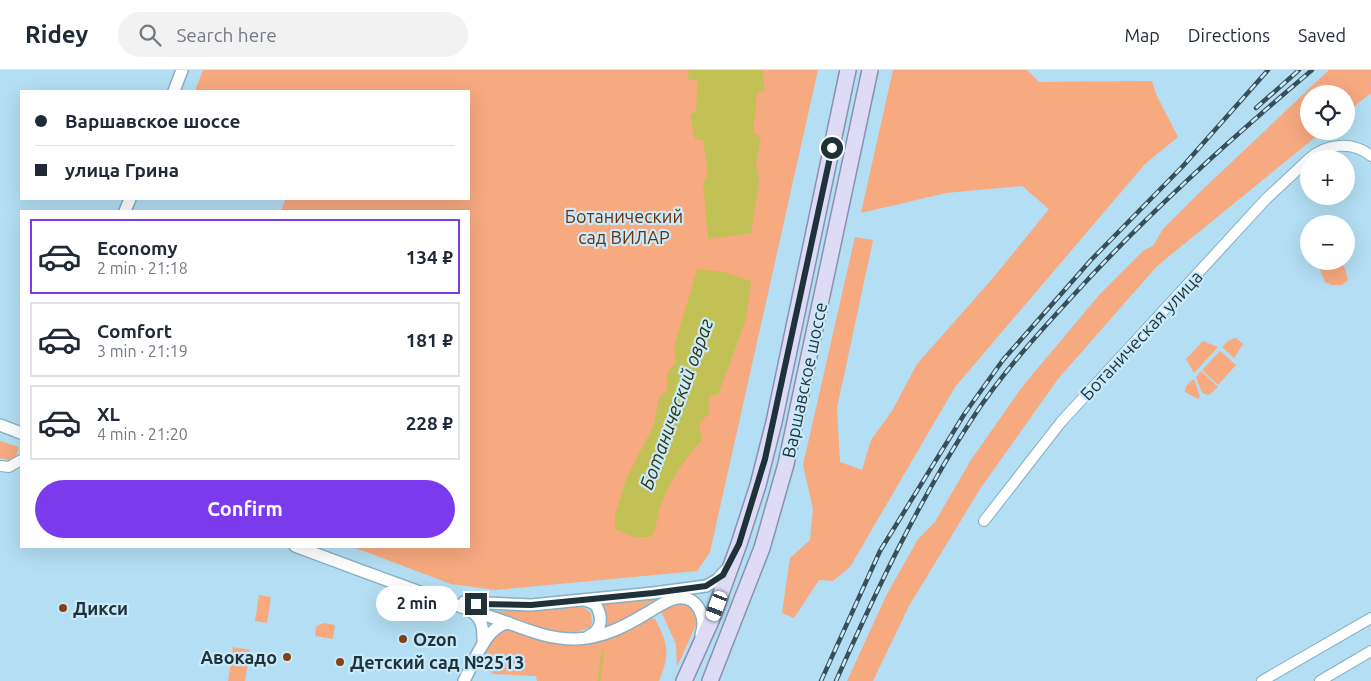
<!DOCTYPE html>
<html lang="en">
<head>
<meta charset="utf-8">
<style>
	:root { --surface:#fff; --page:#f2f2f3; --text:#1f2937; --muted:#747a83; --line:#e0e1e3; --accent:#7c3aed }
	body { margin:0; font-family:Ubuntu,sans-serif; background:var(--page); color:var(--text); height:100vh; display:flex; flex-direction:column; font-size:19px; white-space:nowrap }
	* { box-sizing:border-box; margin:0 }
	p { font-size:16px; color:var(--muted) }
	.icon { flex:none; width:28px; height:28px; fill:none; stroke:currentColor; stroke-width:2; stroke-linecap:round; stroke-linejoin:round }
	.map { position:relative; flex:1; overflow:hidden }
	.drawer { position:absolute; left:20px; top:140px; width:450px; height:338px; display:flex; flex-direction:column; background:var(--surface); border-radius:0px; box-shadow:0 5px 20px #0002 }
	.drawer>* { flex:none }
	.hud { position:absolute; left:20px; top:20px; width:450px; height:110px; border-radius:0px; box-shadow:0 5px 20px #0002; display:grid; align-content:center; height:110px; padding:0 15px; background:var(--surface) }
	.tools { position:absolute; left:1300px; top:15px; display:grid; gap:10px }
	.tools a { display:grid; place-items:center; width:55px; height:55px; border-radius:50%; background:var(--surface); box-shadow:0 5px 20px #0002; font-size:25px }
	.end { position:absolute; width:22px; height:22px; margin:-11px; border:6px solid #1f3139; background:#fff; box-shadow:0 0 0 2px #fff }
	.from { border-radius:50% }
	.bubble { position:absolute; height:35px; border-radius:18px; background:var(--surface); box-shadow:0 5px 20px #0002; font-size:16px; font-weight:700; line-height:35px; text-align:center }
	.car { position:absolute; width:15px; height:30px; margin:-15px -8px; border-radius:6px; box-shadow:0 0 4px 1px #0007; background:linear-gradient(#fff 24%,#345 0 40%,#fff 0 76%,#345 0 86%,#fff 0) }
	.hud b { display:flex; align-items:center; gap:18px; height:48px; font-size:19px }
	.hud b+b { border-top:1px solid var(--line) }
	.hud i { width:12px; height:12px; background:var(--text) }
	ul { padding:9px 0 0; list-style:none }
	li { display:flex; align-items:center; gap:15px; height:75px; margin:0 10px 8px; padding:0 5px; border:2px solid var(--line); border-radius:0px }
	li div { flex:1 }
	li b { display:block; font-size:19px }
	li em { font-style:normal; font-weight:700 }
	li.on { border-color:var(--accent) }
	li>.icon { width:45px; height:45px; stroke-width:1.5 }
	.cta { display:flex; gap:10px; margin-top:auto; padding:10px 15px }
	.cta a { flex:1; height:58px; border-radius:30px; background:var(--accent); color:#fff; font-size:20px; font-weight:700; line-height:58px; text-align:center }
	header { display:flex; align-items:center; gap:30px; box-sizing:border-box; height:70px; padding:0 25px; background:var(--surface); border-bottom:1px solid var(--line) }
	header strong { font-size:24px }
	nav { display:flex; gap:28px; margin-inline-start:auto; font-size:18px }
	.search { width:350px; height:45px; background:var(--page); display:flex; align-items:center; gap:12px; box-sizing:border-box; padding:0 18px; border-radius:28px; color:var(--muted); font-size:19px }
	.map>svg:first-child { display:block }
	.green { fill:#f7a97f }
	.water { fill:#c1c155 }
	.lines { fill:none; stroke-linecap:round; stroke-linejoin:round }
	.stream { stroke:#c1c155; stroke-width:2.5 }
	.minor-casing { stroke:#86b0c4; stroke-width:12 }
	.tertiary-casing { stroke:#86b0c4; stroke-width:14 }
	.primary-casing { stroke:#8c90b0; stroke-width:18 }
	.minor { stroke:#fff; stroke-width:10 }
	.tertiary { stroke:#fff; stroke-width:11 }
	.primary { stroke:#dddbf6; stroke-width:15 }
	.rail-casing { stroke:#384f59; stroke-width:4.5 }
	.rail { stroke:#c8eafb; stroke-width:2.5; stroke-dasharray:8; stroke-linecap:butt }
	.route { stroke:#1f3139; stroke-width:6 }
	.poi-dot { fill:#854115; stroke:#c8eafb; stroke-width:2 }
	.labels { text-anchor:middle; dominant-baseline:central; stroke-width:4.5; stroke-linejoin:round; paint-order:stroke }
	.park-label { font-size:18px; fill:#6c310a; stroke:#c8eafb }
	.street-label { font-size:18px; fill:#1f3139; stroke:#c8eafb }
	.poi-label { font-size:18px; font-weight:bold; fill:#1f3139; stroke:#c8eafb; text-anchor:start }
	.water-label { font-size:19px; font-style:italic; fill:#333304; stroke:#c8eafb }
</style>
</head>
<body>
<header>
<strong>Ridey</strong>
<div class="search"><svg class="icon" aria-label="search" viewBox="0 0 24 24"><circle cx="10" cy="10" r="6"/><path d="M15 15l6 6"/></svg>Search here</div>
<nav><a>Map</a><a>Directions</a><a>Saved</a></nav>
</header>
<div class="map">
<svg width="1371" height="611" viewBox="0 0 1371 611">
	<rect width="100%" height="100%" fill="#b3def3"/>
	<g class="green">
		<path d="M 203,0 L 818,0 L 710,482 L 697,501 L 496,520 L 451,514 L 350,476 L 469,476 L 469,141 L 281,141 L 285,130 L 283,129 L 469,129 L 469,21 L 195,21 Z"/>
		<path d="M 893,0 L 1027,0 L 1039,12 L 1152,11 L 1156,24 L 1178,67 L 1145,94 L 955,317 L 850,497 L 833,511 L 819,510 L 794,548 L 782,543 L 790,488 L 810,470 L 813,439 L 803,395 L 855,167 L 873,170 L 837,338 L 840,392 L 862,400 L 871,370 L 892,341 L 917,294 L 993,208 L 1049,139 L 1022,116 L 946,123 L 861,143 Z"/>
		<path d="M 1329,0 L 1371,0 L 1371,23 L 1346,43 L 1346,24 L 1309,24 L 1309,61 L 1323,61 L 1157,196 L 1058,309 L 980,419 L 909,536 L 873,611 L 847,611 L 887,524 L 918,469 L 935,452 L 971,390 L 1022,317 L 1100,224 L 1144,180 L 1153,176 L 1163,159 L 1200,122 Z"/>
		<path d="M 1337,192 L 1344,196 L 1348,210 L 1342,215 L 1332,215 L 1325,212 L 1319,197 Z"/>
		<path d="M 1236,268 L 1243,274 L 1234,288 L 1222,277 L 1229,270 Z"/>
		<path d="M 1203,271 L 1218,277 L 1194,303 L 1186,289 Z"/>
		<path d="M 1220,281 L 1236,295 L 1218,315 L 1202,300 Z"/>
		<path d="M 1201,301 L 1218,317 L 1209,325 L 1202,323 L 1196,307 Z"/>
		<path d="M 1194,309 L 1200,327 L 1198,329 L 1185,322 L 1186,316 Z"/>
		<path d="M 0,371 L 19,377 L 16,386 L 9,390 L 0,388 Z"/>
		<path d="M 259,525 L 271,527 L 267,553 L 255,551 Z"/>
		<path d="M 662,525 L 628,547 L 601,558 L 597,534 Z"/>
		<path d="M 678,533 L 684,533 L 694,538 L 696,555 L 677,597 L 676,574 L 661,541 L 671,534 Z"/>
		<path d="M 571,536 L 583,537 L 591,543 L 592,553 L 590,557 C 560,573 521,554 494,541 L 519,541 Z"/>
		<path d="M 647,548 L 655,549 C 669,575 670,584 659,611 L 537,611 L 536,606 L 494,604 L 478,596 C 485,579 490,569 505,558 L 558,574 L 578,573 Z"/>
		<path d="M 324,553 L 335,555 L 333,569 L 315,566 L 316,556 Z"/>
		<path d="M 233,577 L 250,580 L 245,611 L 228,611 Z"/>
	</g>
	<g class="water">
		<path d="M 689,0 L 762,0 L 765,20 L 757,23 L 753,62 L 761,68 L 756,92 L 759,111 L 751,163 L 708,169 L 703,113 L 708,104 L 703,70 L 695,69 L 690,45 L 696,41 L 698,10 L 688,9 Z"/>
		<path d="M 697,199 L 724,202 L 751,211 L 746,249 L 718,325 L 709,325 L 709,343 L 699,354 L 702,370 C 682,392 670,410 660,437 C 657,448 657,457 651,467 L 634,467 L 615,459 L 615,446 L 626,409 L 654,355 L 659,328 L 668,319 L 667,303 L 676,292 L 674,278 Z"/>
	</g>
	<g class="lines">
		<path class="stream" d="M 599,611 L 603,580"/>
		<defs>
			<g id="minor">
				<path d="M 1309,89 C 1326,73 1353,71 1371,86"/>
				<path d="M 0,396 L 9,397 L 21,390"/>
				<path d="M 984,451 L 1061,352 L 1267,128 L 1309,89"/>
				<path d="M 1262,611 L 1371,548"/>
				<path d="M 1320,611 L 1371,581"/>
			</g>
			<g id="tertiary">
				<path d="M 174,21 L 182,0"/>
				<path d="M 125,141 L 130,129"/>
				<path d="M 0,355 L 21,363"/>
				<path d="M 295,476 C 359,500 423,524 488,546 C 517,555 545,570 576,569 C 602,568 624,557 647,543 C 656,538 666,530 677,528 C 698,525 707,548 701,565"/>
				<path d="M 585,530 L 595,534 C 603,546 603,559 589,566"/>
				<path d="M 464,532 L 531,535 L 653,523 L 706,516 L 717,510 L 728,498"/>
				<path d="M 472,542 C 484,550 483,561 483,574"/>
				<path d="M 464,611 C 473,594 487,554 509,553"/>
			</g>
			<g id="primary">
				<path d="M 684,611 L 711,551 L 739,474 L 758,415 L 774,352 L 848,0"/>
				<path d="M 710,611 L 762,478 L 786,394 L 870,0"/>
			</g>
		</defs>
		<use href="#minor" class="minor-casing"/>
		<use href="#tertiary" class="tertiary-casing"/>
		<use href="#primary" class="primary-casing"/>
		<use href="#minor" class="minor"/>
		<use href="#tertiary" class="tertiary"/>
		<use href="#primary" class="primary"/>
		<defs>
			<g id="rail">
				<path d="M 1256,38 L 1299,0"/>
				<path d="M 821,611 L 880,481 L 965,343 L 1003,290 L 1091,190 L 1183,96 L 1268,0"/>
				<path d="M 836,611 C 876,521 918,432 972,349 C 1000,306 1035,267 1069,230 C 1145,146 1226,73 1312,0"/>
			</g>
		</defs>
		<use href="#rail" class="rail-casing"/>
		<use href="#rail" class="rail"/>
	</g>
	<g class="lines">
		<path class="route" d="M 476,534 L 531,535 L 653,523 L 706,516 L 723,505 L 739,474 L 765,389 L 832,78"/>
	</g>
	<g class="poi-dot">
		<circle cx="63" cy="538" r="5"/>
		<circle cx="403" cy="569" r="5"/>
		<circle cx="287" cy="587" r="5"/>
		<circle cx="340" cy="592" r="5"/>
	</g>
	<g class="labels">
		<g class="park-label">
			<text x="624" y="146">Ботанический<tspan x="624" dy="21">сад ВИЛАР</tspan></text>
		</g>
		<g class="street-label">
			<text transform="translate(1141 265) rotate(-47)">Ботаническая улица</text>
			<text transform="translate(804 310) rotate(-78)">Варшавское шоссе</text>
		</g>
		<g class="poi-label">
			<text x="73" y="538">Дикси</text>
			<text x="413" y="569">Ozon</text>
			<text x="277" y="587" text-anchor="end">Авокадо</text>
			<text x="350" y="592">Детский сад №2513</text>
		</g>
		<g class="water-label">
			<text transform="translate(676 334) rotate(-70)">Ботанический овраг</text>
		</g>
	</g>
</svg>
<div class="tools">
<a><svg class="icon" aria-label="locate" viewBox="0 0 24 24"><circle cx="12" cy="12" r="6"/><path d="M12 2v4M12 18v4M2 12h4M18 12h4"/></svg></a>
<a>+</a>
<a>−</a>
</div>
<i class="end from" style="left:832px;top:78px"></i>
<i class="end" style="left:476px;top:534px"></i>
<div class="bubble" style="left:376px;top:516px;width:82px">2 min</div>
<i class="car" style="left:717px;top:536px;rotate:201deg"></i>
<div class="hud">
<b><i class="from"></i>Варшавское шоссе</b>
<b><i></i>улица Грина</b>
</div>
<section class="drawer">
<ul>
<li class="on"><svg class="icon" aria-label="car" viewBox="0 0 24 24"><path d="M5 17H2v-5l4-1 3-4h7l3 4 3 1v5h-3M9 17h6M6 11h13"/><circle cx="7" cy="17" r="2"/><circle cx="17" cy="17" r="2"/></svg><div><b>Economy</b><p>2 min · 21:18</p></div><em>134 ₽</em></li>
<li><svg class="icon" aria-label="car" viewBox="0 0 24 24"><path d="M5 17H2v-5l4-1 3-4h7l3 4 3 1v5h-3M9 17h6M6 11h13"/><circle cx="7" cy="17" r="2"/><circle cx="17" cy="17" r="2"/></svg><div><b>Comfort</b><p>3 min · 21:19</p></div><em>181 ₽</em></li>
<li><svg class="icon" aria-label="car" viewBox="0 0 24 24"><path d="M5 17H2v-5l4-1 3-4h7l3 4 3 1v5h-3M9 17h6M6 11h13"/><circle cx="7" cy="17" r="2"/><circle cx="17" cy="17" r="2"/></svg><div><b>XL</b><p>4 min · 21:20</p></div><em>228 ₽</em></li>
</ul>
<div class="cta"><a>Confirm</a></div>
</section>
</div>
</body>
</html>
